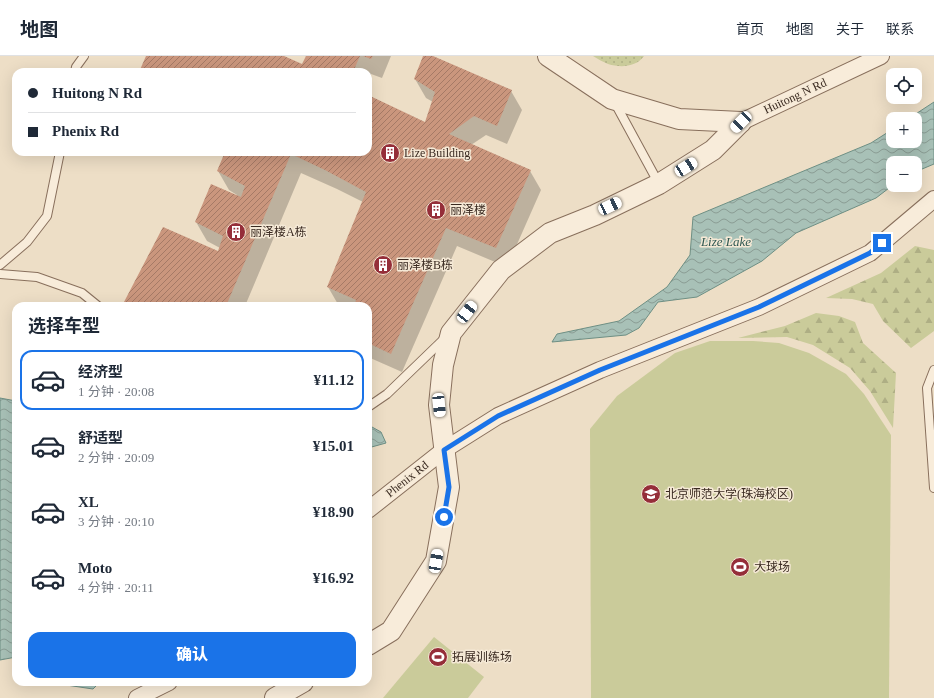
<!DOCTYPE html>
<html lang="zh">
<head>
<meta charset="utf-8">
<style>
	:root { --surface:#fff; --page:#f2f2f3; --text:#1f2937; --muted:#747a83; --line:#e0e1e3; --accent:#1a73e8 }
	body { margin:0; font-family:"Times New Roman","Noto Sans SC",serif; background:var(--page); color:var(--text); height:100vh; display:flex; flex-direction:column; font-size:15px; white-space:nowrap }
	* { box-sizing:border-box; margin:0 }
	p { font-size:13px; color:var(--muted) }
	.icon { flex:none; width:22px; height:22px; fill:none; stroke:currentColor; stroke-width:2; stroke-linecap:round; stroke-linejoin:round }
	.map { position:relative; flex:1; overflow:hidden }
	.sheet { position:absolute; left:12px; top:246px; width:360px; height:384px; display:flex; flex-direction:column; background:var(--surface); border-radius:12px; box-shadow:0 4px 16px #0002 }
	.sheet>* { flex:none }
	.banner { position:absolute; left:12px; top:12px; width:360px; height:88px; border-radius:12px; box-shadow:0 4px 16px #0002; display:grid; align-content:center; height:88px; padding:0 16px; background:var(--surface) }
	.buttons { position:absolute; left:886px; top:12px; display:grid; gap:8px }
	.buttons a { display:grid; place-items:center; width:36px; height:36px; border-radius:8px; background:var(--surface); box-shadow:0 4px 16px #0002; font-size:20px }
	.end { position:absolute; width:18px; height:18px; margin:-9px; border:5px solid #1a73e8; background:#fff; box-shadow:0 0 0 2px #fff }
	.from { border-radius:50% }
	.car { position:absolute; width:12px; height:24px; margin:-12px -6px; border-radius:5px; box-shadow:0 0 3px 1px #0007; background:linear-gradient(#fff 24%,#345 0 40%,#fff 0 76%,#345 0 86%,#fff 0) }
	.banner b { display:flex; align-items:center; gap:14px; height:38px; font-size:15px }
	.banner b+b { border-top:1px solid var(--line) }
	.banner i { width:10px; height:10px; background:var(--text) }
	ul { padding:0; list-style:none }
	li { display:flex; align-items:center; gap:12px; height:60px; margin:0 8px 6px; padding:0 8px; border:2px solid transparent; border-radius:12px }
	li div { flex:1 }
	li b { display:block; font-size:15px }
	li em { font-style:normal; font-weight:800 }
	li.on { border-color:var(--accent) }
	li>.icon { width:36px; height:36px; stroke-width:1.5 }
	h2 { padding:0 16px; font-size:18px; line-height:48px }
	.button { display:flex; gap:8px; margin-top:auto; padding:8px 16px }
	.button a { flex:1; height:46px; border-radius:12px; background:var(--accent); color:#fff; font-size:16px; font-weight:800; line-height:46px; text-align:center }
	header { display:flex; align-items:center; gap:24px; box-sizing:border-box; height:56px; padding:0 20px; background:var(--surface); border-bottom:1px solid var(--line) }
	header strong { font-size:19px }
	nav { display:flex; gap:22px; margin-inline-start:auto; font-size:14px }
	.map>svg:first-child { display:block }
	.grass { fill:url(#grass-dots) }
	.forest { fill:url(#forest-firs) }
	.pitch { fill:#cacb9a }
	.water { fill:url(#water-waves); stroke:#6e8f84 }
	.shadow { fill:#0003 }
	.building { fill:url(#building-hatch) }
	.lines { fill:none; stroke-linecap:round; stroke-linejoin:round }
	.service-casing { stroke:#886f5c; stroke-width:10 }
	.minor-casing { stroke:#886f5c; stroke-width:18 }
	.tertiary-casing { stroke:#886f5c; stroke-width:22 }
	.service { stroke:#f8ecda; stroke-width:8 }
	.minor { stroke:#f8ecda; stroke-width:16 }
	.tertiary { stroke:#f8ecda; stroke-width:20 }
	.route { stroke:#1a73e8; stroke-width:5 }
	.labels { text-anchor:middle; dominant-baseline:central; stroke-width:3; stroke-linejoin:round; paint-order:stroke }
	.street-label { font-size:12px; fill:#392920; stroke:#f5e9d6 }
	.poi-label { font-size:12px; fill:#392920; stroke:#f5e9d6; text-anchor:start }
	.water-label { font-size:13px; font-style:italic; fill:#2f5852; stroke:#f5e9d6 }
</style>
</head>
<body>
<header>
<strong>地图</strong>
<nav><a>首页</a><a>地图</a><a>关于</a><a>联系</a></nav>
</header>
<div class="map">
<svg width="934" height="642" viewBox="0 0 934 642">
	<defs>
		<pattern id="grass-dots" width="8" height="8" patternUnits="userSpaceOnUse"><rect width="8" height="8" fill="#cacb9a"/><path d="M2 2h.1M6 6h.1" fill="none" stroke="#aeae84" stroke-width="1.8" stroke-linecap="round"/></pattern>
		<pattern id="forest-firs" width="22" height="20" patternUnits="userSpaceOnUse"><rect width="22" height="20" fill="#cacb9a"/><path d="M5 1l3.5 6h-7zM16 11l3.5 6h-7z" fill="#aeae84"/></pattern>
		<pattern id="water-waves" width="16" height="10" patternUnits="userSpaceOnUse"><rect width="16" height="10" fill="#a8c1b7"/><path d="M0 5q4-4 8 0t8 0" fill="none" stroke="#8a9d94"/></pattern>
		<pattern id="building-hatch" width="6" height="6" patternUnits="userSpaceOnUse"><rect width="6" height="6" fill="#ca967d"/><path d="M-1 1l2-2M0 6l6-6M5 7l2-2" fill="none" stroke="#a57a66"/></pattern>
	</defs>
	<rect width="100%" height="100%" fill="#eddec6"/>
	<path class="grass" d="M 593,0 L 644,0 C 636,11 621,12 608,8 C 603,6 598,3 593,0 Z"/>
	<g class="forest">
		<path d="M 915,190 L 934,194 L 934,275 L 911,292 L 883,265 L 873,248 L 852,243 L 826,242 L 881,217 Z"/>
		<path d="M 816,257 L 839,260 L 855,266 L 863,287 L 896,317 L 893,372 L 870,335 L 850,312 L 813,289 L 787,281 L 738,282 L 785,270 Z"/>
	</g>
	<g class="pitch">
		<path d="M 710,285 L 753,285 L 779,287 L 809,297 L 846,318 L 864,338 L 891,379 L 889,642 L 591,642 L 590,373 L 617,340 L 675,297 Z"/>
		<path d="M 434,581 L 484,621 L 468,642 L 383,642 Z"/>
	</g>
	<g class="water">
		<path d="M 934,46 L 934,108 L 915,116 L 915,107 L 893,107 L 893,129 L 876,142 L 796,177 L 762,205 L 697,241 L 658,246 L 639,272 L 626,279 L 552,286 L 557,278 L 619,265 L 667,231 L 690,199 L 693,161 L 871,87 L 893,73 L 893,85 L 915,85 L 915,63 L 908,63 Z"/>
		<path d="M 0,342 L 16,345 L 16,601 L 0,604 Z"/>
		<path d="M 372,371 L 381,376 L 386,387 L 368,392 L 368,373 Z"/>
		<path d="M 46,626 L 100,626 L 93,633 Z"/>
	</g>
	<g class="shadow">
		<path d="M 147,0 L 281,0 L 303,9 L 307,0 L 391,0 L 382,22 L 371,18 L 368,25 L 368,16 L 140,16 Z"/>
		<path d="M 424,0 L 430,0 L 511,35 L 522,54 L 507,88 L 486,79 L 471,89 L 530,115 L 541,134 L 507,211 L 457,190 L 402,316 L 368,301 L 368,250 L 339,250 L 328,231 L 363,146 L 337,133 L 301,117 L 245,250 L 128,250 L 126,246 L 219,197 L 220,192 L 207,185 L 196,166 L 237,139 L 229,134 L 218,115 L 226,96 L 368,96 L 368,40 L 425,67 L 433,46 L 426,42 L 415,23 Z"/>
	</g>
	<g class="building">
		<path d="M 146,0 L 284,0 L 302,8 L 306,0 L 360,0 L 353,16 L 139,16 Z"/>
		<path d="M 363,0 L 373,0 L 371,3 Z"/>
		<path d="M 423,0 L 433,0 L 512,34 L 497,70 L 474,60 L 449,78 L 531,114 L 496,192 L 446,172 L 391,298 L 368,287 L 368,250 L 354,250 L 356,244 L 327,231 L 366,136 L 325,114 L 291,98 L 226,250 L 133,250 L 124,246 L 163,171 L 218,195 L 223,180 L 195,166 L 211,128 L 241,141 L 245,130 L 217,115 L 225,96 L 368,96 L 368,39 L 425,66 L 435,36 L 414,23 Z"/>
	</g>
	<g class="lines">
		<defs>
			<g id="service">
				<path d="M 75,16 L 76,11 L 84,0"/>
				<path d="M 615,47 L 659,128"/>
				<path d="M 0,209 L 27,186 L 47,160 L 60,96"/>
				<path d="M 0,218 L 37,221 L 82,237 L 98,250"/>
				<path d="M 934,314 L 927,332 L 934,432"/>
				<path d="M 368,351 L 387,338 L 444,283"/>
			</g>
			<g id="minor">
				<path d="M 741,66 L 881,0"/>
				<path d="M 368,454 L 444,394 L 498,360 L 600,314 L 759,251 L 870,197 L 934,143"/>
				<path d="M 137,642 L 169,626"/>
			</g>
			<g id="tertiary">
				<path d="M 548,0 L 612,43 L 679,63 L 741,66"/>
				<path d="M 368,589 L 391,575 L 436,505 L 449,431 L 439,349 L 443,309 L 451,277 L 501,214 L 550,177 L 595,159 L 659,128 L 713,94 L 741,66"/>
				<path d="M 275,642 L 303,626"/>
			</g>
		</defs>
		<use href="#service" class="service-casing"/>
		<use href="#minor" class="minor-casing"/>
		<use href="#tertiary" class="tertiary-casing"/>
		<use href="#service" class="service"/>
		<use href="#minor" class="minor"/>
		<use href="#tertiary" class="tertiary"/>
	</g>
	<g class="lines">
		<path class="route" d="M 444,461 L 449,431 L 444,394 L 498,360 L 600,314 L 759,251 L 870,197 L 882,187"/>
	</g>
	<defs>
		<symbol id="building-disc" viewBox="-11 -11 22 22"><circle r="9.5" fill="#952e39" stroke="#f5e9d6"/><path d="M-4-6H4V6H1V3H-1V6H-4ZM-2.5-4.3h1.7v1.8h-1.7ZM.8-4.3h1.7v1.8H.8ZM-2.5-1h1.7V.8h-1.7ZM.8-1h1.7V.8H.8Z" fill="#fff"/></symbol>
		<symbol id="university-disc" viewBox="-11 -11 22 22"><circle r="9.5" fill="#952e39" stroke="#f5e9d6"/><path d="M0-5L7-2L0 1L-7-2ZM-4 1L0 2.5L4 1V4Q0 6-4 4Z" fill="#fff"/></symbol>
		<symbol id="stadium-disc" viewBox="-11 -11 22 22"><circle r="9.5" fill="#952e39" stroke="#f5e9d6"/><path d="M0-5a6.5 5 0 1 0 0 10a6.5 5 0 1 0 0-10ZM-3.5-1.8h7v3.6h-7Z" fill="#fff"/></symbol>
	</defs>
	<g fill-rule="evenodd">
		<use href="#building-disc" x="379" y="86" width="22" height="22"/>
		<use href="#building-disc" x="425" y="143" width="22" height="22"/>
		<use href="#building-disc" x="225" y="165" width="22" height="22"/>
		<use href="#building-disc" x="372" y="198" width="22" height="22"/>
		<use href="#university-disc" x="640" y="427" width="22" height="22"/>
		<use href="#stadium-disc" x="729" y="500" width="22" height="22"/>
		<use href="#stadium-disc" x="427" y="590" width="22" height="22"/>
	</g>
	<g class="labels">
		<g class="street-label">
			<text transform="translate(795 40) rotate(-25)">Huitong N Rd</text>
			<text transform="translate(407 423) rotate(-38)">Phenix Rd</text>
		</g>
		<g class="poi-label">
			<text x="404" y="97">Lize Building</text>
			<text x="450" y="154">丽泽楼</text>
			<text x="250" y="176">丽泽楼A栋</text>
			<text x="397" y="209">丽泽楼B栋</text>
			<text x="665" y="438">北京师范大学(珠海校区)</text>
			<text x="754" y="511">大球场</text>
			<text x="452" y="601">拓展训练场</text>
		</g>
		<g class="water-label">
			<text x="726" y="185">Lize Lake</text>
		</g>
	</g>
</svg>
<div class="buttons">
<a><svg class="icon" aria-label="locate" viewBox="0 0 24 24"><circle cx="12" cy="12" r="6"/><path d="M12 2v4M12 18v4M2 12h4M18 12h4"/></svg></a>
<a>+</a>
<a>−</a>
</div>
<i class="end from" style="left:444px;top:461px"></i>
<i class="end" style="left:882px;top:187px"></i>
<i class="car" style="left:741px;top:66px;rotate:225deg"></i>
<i class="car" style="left:686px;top:111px;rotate:58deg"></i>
<i class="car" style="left:610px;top:150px;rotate:65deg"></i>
<i class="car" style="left:467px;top:256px;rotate:38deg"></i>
<i class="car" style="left:439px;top:349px;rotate:174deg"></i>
<i class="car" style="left:436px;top:505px;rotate:10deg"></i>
<div class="banner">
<b><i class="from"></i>Huitong N Rd</b>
<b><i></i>Phenix Rd</b>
</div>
<section class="sheet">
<h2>选择车型</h2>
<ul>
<li class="on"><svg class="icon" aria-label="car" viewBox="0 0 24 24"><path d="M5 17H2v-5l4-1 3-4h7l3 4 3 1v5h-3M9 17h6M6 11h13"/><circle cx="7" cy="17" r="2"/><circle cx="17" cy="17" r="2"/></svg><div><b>经济型</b><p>1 分钟 · 20:08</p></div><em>¥11.12</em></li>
<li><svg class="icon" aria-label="car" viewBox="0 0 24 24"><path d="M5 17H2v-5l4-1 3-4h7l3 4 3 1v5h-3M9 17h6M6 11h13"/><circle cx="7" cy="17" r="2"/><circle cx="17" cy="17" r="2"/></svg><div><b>舒适型</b><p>2 分钟 · 20:09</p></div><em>¥15.01</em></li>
<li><svg class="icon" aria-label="car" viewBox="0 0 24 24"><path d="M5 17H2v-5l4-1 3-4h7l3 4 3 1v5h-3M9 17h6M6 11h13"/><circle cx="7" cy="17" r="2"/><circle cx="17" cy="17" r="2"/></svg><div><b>XL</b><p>3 分钟 · 20:10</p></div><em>¥18.90</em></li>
<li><svg class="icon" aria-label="car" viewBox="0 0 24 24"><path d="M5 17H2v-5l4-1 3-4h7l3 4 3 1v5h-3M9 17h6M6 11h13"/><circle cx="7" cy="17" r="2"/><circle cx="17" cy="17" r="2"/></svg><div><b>Moto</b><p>4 分钟 · 20:11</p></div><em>¥16.92</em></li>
</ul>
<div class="button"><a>确认</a></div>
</section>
</div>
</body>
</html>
